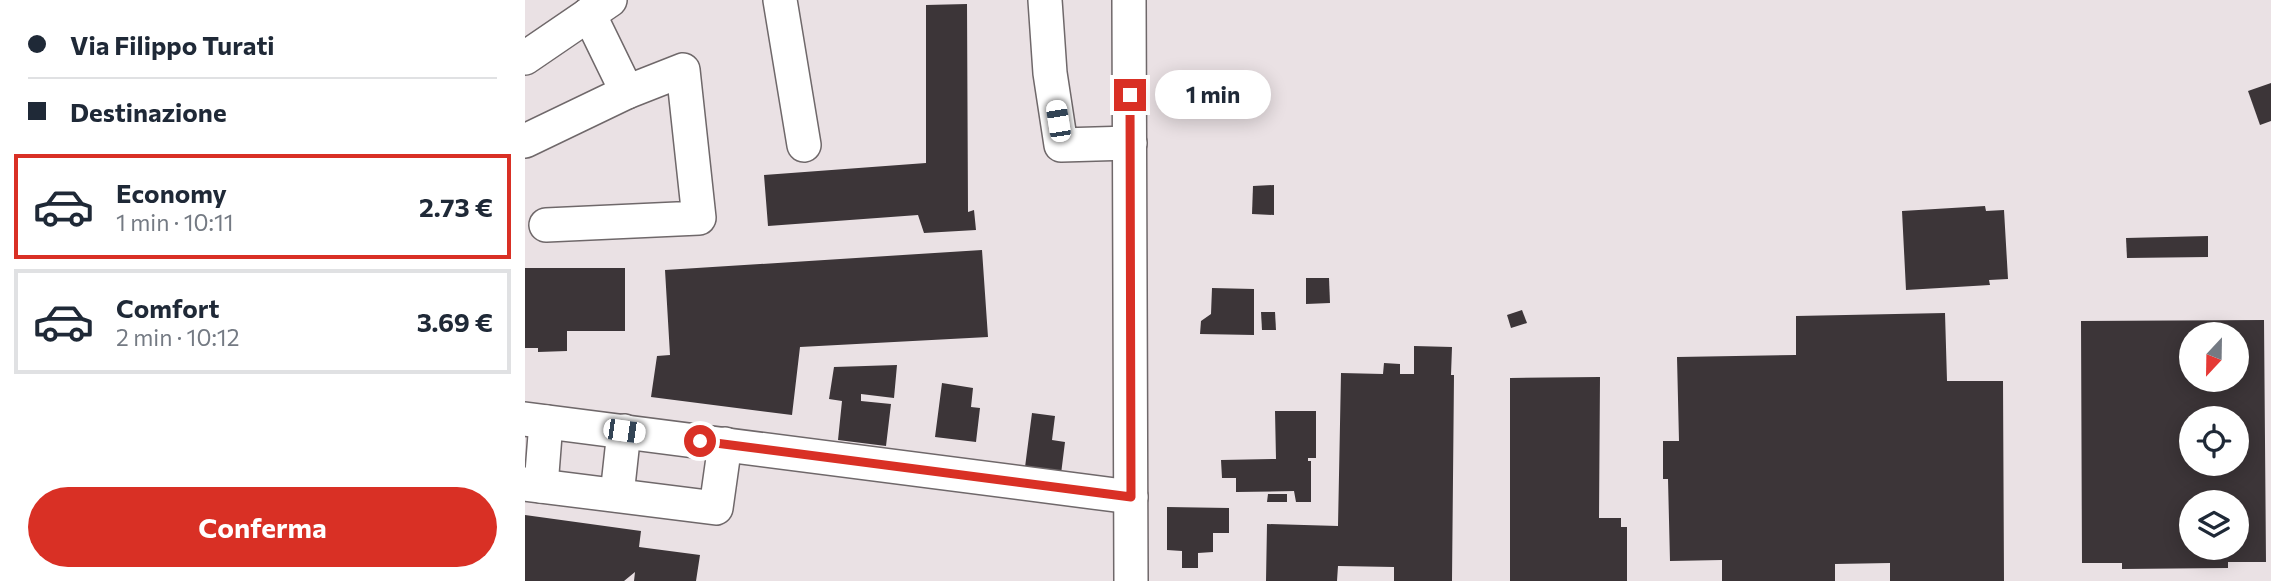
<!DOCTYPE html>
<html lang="it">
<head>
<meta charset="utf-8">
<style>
	:root { --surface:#fff; --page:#f6f6f7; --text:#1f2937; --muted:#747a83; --line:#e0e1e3; --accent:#d93025 }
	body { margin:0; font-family:Commissioner,sans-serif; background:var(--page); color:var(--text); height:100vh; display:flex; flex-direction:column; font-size:26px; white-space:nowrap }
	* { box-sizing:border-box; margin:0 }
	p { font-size:23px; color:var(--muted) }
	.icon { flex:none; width:38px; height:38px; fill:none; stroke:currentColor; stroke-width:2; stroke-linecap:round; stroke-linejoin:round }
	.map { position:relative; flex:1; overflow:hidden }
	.details { display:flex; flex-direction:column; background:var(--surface); width:525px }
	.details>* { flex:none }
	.banner { display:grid; align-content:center; height:154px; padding:0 28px; background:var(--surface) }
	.needle { width:46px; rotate:202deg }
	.controls { position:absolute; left:1654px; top:322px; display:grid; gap:14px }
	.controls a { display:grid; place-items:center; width:70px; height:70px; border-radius:50%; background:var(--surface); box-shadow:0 4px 18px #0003; font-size:35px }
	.end { position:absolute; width:32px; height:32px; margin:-16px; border:9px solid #d93025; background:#fff; box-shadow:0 0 0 4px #fff }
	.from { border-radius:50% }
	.bubble { position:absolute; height:49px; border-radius:24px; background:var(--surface); box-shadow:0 4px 18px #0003; font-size:23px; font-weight:700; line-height:49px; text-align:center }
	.car { position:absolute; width:21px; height:42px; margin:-21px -10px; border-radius:9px; box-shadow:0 0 5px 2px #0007; background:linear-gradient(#fff 24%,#345 0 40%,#fff 0 76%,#345 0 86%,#fff 0) }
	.banner b { display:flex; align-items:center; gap:24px; height:66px; font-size:26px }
	.banner b+b { border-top:2px solid var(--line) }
	.banner i { width:18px; height:18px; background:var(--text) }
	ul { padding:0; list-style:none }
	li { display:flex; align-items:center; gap:21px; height:105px; margin:0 14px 10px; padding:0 14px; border:4px solid var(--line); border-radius:0px }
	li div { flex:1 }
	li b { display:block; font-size:26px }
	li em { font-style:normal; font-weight:700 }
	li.selected { border-color:var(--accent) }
	li>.icon { width:63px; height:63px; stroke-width:1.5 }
	.action { display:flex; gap:14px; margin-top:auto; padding:14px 28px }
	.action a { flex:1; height:80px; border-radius:42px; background:var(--accent); color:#fff; font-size:28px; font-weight:700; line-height:80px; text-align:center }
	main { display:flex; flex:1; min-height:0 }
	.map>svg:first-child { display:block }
	.building { fill:#3c3538; fill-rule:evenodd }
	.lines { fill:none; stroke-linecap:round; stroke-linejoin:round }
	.minor-casing { stroke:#6f686a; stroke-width:36 }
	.minor { stroke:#fff; stroke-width:33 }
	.route { stroke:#d93025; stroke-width:9 }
</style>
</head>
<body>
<main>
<section class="details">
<div class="banner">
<b><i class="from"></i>Via Filippo Turati</b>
<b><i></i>Destinazione</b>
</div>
<ul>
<li class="selected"><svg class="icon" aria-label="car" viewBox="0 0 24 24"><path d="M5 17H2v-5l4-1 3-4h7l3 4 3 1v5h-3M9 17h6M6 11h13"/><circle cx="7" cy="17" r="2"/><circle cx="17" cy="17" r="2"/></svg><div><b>Economy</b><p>1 min · 10:11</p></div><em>2.73 €</em></li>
<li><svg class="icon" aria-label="car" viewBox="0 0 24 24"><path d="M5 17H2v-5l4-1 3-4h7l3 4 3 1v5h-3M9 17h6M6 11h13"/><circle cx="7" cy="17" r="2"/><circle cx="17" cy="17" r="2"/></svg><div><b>Comfort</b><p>2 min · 10:12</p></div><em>3.69 €</em></li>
</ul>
<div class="action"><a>Conferma</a></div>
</section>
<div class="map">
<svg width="1746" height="581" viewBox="0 0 1746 581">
	<rect width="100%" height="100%" fill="#eae1e4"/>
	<g class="building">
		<path d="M 442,4 L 443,212 L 449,210 L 451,230 L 399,233 L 393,215 L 243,226 L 239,175 L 401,163 L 401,5 Z"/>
		<path d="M 1746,83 L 1746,121 L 1735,125 L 1723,91 Z"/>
		<path d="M 749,185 L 749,215 L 727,214 L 728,186 Z"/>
		<path d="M 1460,206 L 1461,211 L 1479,210 L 1483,279 L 1464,280 L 1465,285 L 1381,290 L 1377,211 Z"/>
		<path d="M 1683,236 L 1683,257 L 1602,258 L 1601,238 Z"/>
		<path d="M 457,250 L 463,337 L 275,347 L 267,415 L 126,397 L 132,356 L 145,355 L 140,270 Z"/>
		<path d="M 0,268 L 100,268 L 100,331 L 42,331 L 42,351 L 13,352 L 13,348 L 0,348 Z"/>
		<path d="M 781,278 L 804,278 L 805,303 L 781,304 Z"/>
		<path d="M 687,288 L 729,289 L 729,335 L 675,334 L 676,321 L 686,314 Z"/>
		<path d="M 997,310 L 1002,323 L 986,328 L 982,315 Z"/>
		<path d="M 736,312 L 750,312 L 751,330 L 737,330 Z"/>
		<path d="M 1420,313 L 1422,381 L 1478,381 L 1479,581 L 1365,581 L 1365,563 L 1310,564 L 1310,581 L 1197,581 L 1197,560 L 1145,561 L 1143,479 L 1138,479 L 1138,441 L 1154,441 L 1152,357 L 1271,355 L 1271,316 Z"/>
		<path d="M 1739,320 L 1741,562 L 1703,562 L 1703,568 L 1597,569 L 1597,563 L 1557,563 L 1556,321 ZM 1666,334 L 1712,334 L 1712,380 L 1666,380 ZM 1666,418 L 1712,418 L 1712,464 L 1666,464 ZM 1666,502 L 1712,502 L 1712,548 L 1666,548 Z"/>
		<path d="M 889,346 L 927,347 L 926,375 L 929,375 L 927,581 L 869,581 L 869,567 L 813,566 L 812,581 L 741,581 L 742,524 L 813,526 L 816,373 L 858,374 L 859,363 L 875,364 L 875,374 L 889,374 Z"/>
		<path d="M 372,365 L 369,398 L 336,394 L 336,401 L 366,404 L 361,446 L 313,440 L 317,401 L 304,399 L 309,367 Z"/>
		<path d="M 1075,377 L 1074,518 L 1096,518 L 1096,527 L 1102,527 L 1102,581 L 985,581 L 985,378 Z"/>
		<path d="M 417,383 L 448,388 L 446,407 L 455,408 L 451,442 L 410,437 Z"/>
		<path d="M 750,411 L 791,411 L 791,458 L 783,458 L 783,461 L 786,461 L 786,502 L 771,502 L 769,491 L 711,492 L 711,478 L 697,478 L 696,460 L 751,459 Z"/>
		<path d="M 507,413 L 530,416 L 527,440 L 540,442 L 536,474 L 499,475 Z"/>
		<path d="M 743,494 L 762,494 L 762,502 L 742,502 Z"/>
		<path d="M 642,507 L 704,508 L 704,533 L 688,533 L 688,552 L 673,553 L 673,568 L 657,568 L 657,551 L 642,550 Z"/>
		<path d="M 0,515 L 116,531 L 114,547 L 175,555 L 171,581 L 109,581 L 110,572 L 99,581 L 0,581 Z"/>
	</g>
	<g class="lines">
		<defs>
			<g id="minor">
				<path d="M 255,0 L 279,145"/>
				<path d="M 520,0 L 525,73 L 536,145 L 605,143"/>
				<path d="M 604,0 L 606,581"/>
				<path d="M 0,58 L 85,0"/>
				<path d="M 0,141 L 102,92 L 64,14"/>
				<path d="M 21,225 L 174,218 L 158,70 L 102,92"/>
				<path d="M 0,419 L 606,497"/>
				<path d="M 0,484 L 191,508 L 200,444"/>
				<path d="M 16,486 L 21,422"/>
				<path d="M 92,495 L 99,431"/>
			</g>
		</defs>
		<use href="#minor" class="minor-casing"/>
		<use href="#minor" class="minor"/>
	</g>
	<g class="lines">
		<path class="route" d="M 175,441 L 606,497 L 605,95"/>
	</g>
</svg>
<div class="controls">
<a><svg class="needle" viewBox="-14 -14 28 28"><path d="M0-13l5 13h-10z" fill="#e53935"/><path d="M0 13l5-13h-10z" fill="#747a83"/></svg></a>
<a><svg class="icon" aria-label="locate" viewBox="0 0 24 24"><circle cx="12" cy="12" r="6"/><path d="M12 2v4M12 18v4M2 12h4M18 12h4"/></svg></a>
<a><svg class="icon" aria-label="layers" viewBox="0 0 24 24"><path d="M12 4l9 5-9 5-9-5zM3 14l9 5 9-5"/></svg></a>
</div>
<i class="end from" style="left:175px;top:441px"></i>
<i class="end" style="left:605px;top:95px"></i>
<div class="bubble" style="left:630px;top:70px;width:116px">1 min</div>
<i class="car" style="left:533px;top:121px;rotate:351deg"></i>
<i class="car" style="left:99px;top:431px;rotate:98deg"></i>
</div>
</main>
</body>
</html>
